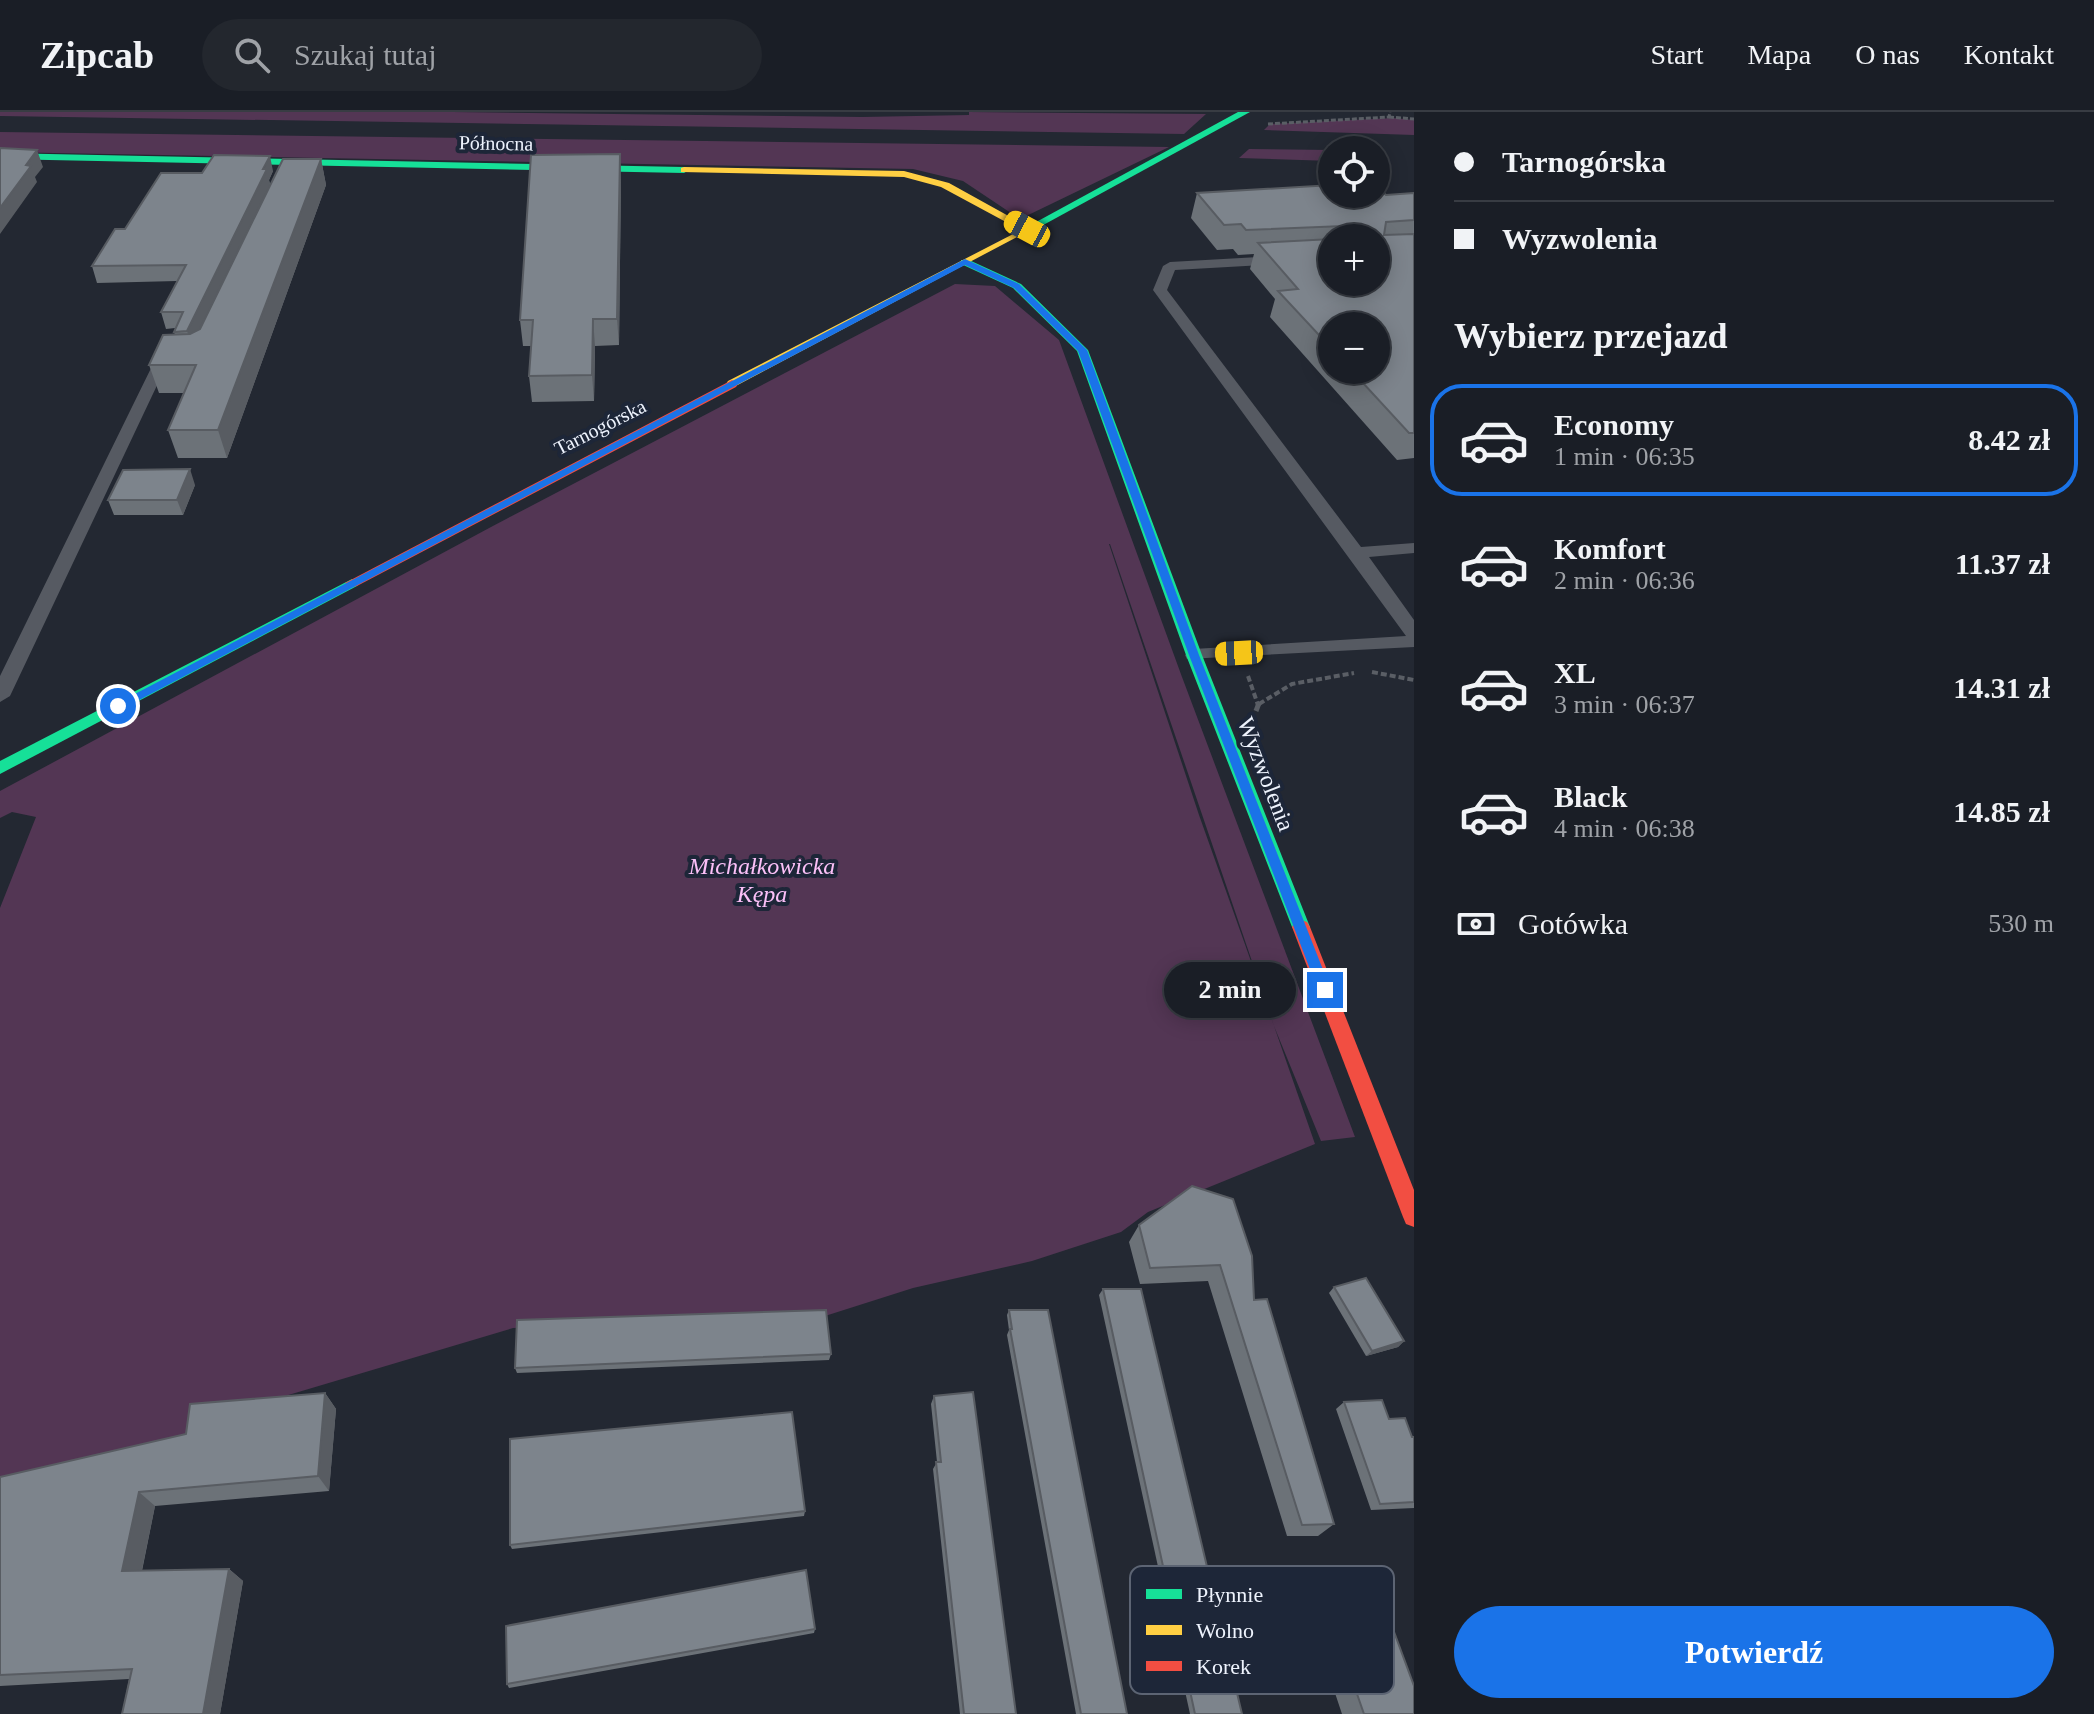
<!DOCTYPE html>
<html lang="pl">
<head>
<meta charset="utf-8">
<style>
	:root { --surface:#1a1e26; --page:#23272e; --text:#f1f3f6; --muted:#9fa2a7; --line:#383c43; --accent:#1a73e8 }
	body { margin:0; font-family:"Times New Roman",serif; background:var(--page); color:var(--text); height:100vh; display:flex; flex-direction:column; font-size:30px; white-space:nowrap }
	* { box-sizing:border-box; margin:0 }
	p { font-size:26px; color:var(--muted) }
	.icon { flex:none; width:44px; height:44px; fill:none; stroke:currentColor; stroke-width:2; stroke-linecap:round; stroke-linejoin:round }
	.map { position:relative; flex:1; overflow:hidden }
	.drawer { display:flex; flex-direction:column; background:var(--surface); width:680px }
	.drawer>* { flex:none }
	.hud { display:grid; align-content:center; height:176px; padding:0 40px; background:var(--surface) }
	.buttons { position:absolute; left:1318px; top:24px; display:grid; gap:16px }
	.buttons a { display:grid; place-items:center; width:72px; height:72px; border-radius:50%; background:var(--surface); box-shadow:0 4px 20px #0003,0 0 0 2px var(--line); font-size:40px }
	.end { position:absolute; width:36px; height:36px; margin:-18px; border:10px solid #1a73e8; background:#fff; box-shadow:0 0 0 4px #fff }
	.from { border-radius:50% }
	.bubble { position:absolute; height:56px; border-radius:28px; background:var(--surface); box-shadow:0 4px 20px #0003,0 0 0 2px var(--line); font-size:26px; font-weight:800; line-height:56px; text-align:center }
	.car { position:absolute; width:24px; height:48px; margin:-24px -12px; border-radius:10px; box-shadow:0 0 6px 2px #0007; background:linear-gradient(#f5c518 24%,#345 0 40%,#f5c518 0 76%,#345 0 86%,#f5c518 0) }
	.hud b { display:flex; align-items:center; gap:28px; height:76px; font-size:30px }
	.hud b+b { border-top:2px solid var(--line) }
	.hud i { width:20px; height:20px; background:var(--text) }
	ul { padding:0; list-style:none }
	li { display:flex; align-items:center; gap:24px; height:112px; margin:0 16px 12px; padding:0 24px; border:4px solid transparent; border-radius:32px }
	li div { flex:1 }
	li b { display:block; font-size:30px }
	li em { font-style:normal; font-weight:800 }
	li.active { border-color:var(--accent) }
	li>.icon { width:72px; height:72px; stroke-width:1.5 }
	h2 { padding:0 40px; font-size:36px; line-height:96px }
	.pay { display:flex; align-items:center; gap:20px; height:88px; padding:0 40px; font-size:30px }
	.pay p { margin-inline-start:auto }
	.cta { display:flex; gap:16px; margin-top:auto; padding:16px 40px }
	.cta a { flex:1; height:92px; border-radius:48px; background:var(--accent); color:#fff; font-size:32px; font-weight:800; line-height:92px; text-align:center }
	header { display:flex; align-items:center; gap:48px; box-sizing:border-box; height:112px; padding:0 40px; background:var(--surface); border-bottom:2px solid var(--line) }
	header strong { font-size:38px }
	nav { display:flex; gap:44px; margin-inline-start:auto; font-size:28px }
	.search { width:560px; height:72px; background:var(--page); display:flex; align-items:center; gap:20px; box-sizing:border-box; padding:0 28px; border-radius:44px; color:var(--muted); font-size:30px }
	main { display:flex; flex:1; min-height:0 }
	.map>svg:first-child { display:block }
	.green { fill:#533654; fill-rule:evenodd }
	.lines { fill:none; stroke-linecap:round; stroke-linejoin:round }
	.path-far2 { stroke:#5a5e65; stroke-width:3; stroke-dasharray:5 2; stroke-linecap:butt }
	.path-far1 { stroke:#5a5e65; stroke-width:4; stroke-dasharray:6 3; stroke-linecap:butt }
	.path { stroke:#5a5e65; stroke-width:5; stroke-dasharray:8 4; stroke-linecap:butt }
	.lane { fill:#565a62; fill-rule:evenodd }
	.fast { fill:#16e098; fill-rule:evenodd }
	.slow { fill:#ffcf43; fill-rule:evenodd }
	.jam { fill:#f24e42; fill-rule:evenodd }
	.wall { fill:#6c7278; fill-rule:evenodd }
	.shaded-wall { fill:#585c62 }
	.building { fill:#7d848c; stroke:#585c62; stroke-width:2 }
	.route { fill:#1a73e8 }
	.labels { text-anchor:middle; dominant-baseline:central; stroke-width:8; stroke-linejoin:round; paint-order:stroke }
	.far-street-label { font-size:20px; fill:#eef3fd; stroke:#1d2638 }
	.street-label { font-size:24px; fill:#eef3fd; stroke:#1d2638 }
	.park-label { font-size:24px; font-style:italic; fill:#fbc0f8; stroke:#1d2638 }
	.key { fill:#1d2638; stroke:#5c6473; stroke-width:2 }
	.key-label { font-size:22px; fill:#eef3fd }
</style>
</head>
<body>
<header>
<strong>Zipcab</strong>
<div class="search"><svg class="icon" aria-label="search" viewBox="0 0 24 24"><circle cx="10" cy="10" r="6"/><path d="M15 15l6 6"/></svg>Szukaj tutaj</div>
<nav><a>Start</a><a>Mapa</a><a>O nas</a><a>Kontakt</a></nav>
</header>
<main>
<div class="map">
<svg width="1414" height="1602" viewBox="0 0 1414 1602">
	<rect width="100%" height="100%" fill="#232832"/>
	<g class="green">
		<path d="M 0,0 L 452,0 L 862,5 L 969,3 L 969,0 L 1206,2 L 1184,22 L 0,4 Z"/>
		<path d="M 1393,6 L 1414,8 L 1414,23 L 1264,18 L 1270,12 Z"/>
		<path d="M 0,20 L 1169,35 L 1020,107 L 963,69 L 913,57 L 0,40 Z"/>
		<path d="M 1249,37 L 1332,38 L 1332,49 L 1239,46 Z"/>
		<path d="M 955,172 L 995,174 L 1059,228 L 1182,565 L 1355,1025 L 1321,1029 L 1274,914 L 1315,1032 L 1148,1100 L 1121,1120 L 1032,1149 L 913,1176 L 825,1204 L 513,1216 L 205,1308 L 165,1344 L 0,1384 L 0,796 L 36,705 L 12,700 L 0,706 L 0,679 L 491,415 ZM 1109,432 L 1110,432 L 1274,914 L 1199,703 Z"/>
	</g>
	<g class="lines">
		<g class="path-far2">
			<path d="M 1389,5 L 1414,7"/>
			<path d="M 1268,12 L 1389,5 L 1390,0"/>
		</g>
		<g class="path-far1">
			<path d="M 1372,560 L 1414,568"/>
			<path d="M 1248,564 L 1258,593"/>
			<path d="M 1259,592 L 1292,572 L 1354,561"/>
		</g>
		<path class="path" d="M 1256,599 L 1259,591"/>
		<g class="lane">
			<path d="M 1332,141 L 1332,149 L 1175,158 L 1167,178 L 1361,435 L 1414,431 L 1414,441 L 1369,445 L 1414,508 L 1414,535 L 1187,547 L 1185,543 L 1194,537 L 1406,524 L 1153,178 L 1163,154 L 1170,150 Z"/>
			<path d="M 164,240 L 176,244 L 169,248 L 10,584 L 0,590 L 0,564 L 157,244 Z"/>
		</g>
		<g class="fast">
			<path d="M 1238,0 L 1250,0 L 1025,123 L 1016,121 Z"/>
			<path d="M 0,41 L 684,55 L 689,58 L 684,61 L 0,47 Z"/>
			<path d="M 961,148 L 969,148 L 1021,172 L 1088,238 L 1202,543 L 1310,815 L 1307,820 L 1295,820 L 1292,815 L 1186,543 L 1077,239 L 1013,176 L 961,152 Z"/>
			<path d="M 352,467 L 359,471 L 357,474 L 0,662 L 0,649 Z"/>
		</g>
		<path class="slow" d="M 684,55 L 904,59 L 949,71 L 1032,117 L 732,276 L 726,272 L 728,269 L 1021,118 L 941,75 L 904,65 L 681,60 L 681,56 Z"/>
		<g class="jam">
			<path d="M 732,268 L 738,272 L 736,275 L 357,474 L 352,475 L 345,471 Z"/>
			<path d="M 1301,808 L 1307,810 L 1310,815 L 1414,1078 L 1414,1115 L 1406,1112 L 1403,1105 L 1292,815 L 1295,810 Z"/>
		</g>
	</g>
	<g class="wall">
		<path d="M 321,47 L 326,73 L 227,346 L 178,346 L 168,318 L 184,281 L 159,281 L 149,253 L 175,223 L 174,220 L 175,216 L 166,217 L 161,200 L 177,169 L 97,171 L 92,154 L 125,117 L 202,61 L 273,59 L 269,68 L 270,72 Z"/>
		<path d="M 621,67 L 619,233 L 595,234 L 594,289 L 532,290 L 529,264 L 531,234 L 523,234 L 520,208 Z"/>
		<path d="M 1197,81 L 1386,83 L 1414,81 L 1414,346 L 1397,348 L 1270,205 L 1275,187 L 1250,157 L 1254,142 L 1238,143 L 1233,137 L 1217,138 L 1191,106 ZM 1332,126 L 1376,126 L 1332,170 ZM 1332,214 L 1376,258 L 1332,258 Z"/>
		<path d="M 195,373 L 183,403 L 114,403 L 108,388 Z"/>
		<path d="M 1192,1074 L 1254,1188 L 1334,1412 L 1318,1424 L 1287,1424 L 1208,1169 L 1140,1172 L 1129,1130 L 1139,1113 Z"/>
		<path d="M 1334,1175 L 1404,1229 L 1398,1235 L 1366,1244 L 1329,1181 Z"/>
		<path d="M 1103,1177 L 1242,1602 L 1190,1602 L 1099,1183 Z"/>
		<path d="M 1009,1198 L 1127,1602 L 1076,1602 L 1007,1223 L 1009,1218 L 1007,1203 Z"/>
		<path d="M 831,1242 L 829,1248 L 517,1261 L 515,1256 Z"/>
		<path d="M 325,1281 L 336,1297 L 329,1379 L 155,1394 L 142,1459 L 229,1457 L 243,1469 L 220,1602 L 122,1602 L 129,1567 L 0,1574 L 0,1365 L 186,1322 Z"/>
		<path d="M 934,1284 L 1016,1602 L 960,1602 L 933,1357 L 937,1350 L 931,1292 Z"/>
		<path d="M 1344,1290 L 1389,1307 L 1412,1325 L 1414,1325 L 1414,1396 L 1371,1398 L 1336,1297 Z"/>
		<path d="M 805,1399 L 804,1404 L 512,1437 L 510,1433 Z"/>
		<path d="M 1333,1513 L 1414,1602 L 1342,1602 L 1316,1524 Z"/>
		<path d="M 815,1517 L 814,1521 L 509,1576 L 507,1572 Z"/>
	</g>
	<g class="shaded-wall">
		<path d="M 37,38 L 43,55 L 35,65 L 37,70 L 0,122 L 0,96 L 26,53 Z"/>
		<path d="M 620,42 L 621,67 L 619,233 L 617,207 Z"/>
		<path d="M 270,44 L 273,59 L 269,68 L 270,73 L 192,236 L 187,219 Z"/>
		<path d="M 321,47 L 326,73 L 227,346 L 218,318 Z"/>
		<path d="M 593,207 L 595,234 L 594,289 L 592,263 Z"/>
		<path d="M 190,357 L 195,373 L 183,403 L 177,388 Z"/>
		<path d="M 1404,1229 L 1398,1235 L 1366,1244 L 1372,1239 Z"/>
		<path d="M 325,1281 L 336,1297 L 329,1379 L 318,1364 Z"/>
		<path d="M 139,1380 L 155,1394 L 139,1472 L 122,1459 Z"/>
		<path d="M 229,1457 L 243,1469 L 220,1602 L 203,1602 Z"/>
	</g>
	<g class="building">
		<path d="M 0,36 L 37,38 L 26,53 L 31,54 L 0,96 Z"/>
		<path d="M 620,42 L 617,207 L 593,207 L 592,263 L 529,264 L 533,208 L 520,208 L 531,43 Z"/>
		<path d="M 214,43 L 270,44 L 263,57 L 267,57 L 187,219 L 174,220 L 183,200 L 161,200 L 186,153 L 92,154 L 115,117 L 125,117 L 161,61 L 202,61 Z"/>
		<path d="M 283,47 L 321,47 L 218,318 L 168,318 L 196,253 L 149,253 L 163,223 L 190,222 L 200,217 Z"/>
		<path d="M 1332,73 L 1332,82 L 1376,82 L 1376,74 L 1386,83 L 1414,81 L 1414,108 L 1386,110 L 1384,123 L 1414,122 L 1414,321 L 1409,321 L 1351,258 L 1376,258 L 1376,214 L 1332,214 L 1332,237 L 1278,179 L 1298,177 L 1258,131 L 1332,127 L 1332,170 L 1376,170 L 1376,126 L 1341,126 L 1343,114 L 1246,118 L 1241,112 L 1224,113 L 1197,81 Z"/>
		<path d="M 190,357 L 177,388 L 108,388 L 123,358 Z"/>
		<path d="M 1192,1074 L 1233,1087 L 1252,1144 L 1254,1188 L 1267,1187 L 1334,1412 L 1302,1413 L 1220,1153 L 1150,1156 L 1139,1113 Z"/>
		<path d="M 1366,1166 L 1404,1229 L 1372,1239 L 1334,1175 Z"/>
		<path d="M 1103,1177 L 1141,1177 L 1242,1602 L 1195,1602 Z"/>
		<path d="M 826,1198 L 831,1242 L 515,1256 L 517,1208 Z"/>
		<path d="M 1009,1198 L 1048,1198 L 1127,1602 L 1081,1602 L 1010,1217 L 1012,1217 Z"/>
		<path d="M 973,1280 L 1016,1602 L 964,1602 L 936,1350 L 941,1350 L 934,1284 Z"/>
		<path d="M 325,1281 L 318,1364 L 139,1380 L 122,1459 L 229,1457 L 203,1602 L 122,1602 L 132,1557 L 0,1563 L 0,1365 L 186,1322 L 190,1292 Z"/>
		<path d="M 1382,1288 L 1389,1307 L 1405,1306 L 1412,1325 L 1414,1325 L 1414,1390 L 1380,1392 L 1344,1290 Z"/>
		<path d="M 792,1300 L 805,1399 L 510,1433 L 510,1327 Z"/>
		<path d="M 806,1458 L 815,1517 L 507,1572 L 506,1514 Z"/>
		<path d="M 1390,1509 L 1414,1574 L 1414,1602 L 1364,1602 L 1333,1513 Z"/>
	</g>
	<path class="route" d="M 965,147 L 1019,172 L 1087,238 L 1199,543 L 1331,878 L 1329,882 L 1325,883 L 1318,878 L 1189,543 L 1078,239 L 1014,176 L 965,153 L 122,597 L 112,594 Z"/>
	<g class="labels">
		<g class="far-street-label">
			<text transform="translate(496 31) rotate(1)">Północna</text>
			<text transform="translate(600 315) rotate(-27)">Tarnogórska</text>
		</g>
		<g class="street-label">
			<text transform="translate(1266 662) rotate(69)">Wyzwolenia</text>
		</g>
		<g class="park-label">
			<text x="762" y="754">Michałkowicka<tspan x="762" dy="28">Kępa</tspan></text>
		</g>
	</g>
	<rect x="1130" y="1454" width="264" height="128" rx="12" class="key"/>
	<rect x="1146" y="1477" width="36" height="10" fill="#16e098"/>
	<rect x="1146" y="1513" width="36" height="10" fill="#ffcf43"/>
	<rect x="1146" y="1549" width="36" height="10" fill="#f24e42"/>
	<g class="key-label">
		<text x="1196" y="1490">Płynnie</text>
		<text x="1196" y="1526">Wolno</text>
		<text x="1196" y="1562">Korek</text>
	</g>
</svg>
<div class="buttons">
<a><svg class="icon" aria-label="locate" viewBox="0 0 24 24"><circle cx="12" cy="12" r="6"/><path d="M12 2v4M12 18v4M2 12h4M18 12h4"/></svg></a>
<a>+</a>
<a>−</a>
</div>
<i class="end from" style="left:118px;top:594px"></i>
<i class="end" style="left:1325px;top:878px"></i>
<div class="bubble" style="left:1164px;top:850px;width:132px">2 min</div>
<i class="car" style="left:1027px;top:117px;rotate:298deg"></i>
<i class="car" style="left:1239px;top:541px;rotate:267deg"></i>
</div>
<section class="drawer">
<div class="hud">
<b><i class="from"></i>Tarnogórska</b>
<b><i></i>Wyzwolenia</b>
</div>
<h2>Wybierz przejazd</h2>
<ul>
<li class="active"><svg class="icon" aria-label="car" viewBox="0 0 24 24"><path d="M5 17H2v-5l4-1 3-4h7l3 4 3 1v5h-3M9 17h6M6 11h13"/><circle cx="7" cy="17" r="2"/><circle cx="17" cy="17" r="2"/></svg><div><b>Economy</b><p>1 min · 06:35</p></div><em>8.42 zł</em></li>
<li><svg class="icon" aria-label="car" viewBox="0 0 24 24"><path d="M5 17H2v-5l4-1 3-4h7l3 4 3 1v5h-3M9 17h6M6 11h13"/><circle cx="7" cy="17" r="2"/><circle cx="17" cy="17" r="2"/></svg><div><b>Komfort</b><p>2 min · 06:36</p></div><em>11.37 zł</em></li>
<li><svg class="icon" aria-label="car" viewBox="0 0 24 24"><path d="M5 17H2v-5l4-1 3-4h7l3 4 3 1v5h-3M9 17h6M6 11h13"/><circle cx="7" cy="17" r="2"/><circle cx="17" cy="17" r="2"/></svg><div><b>XL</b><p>3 min · 06:37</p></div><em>14.31 zł</em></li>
<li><svg class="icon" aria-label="car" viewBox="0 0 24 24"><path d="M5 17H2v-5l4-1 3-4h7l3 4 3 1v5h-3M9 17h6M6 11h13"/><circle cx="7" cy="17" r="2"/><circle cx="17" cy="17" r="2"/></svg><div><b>Black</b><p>4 min · 06:38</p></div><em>14.85 zł</em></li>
</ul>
<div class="pay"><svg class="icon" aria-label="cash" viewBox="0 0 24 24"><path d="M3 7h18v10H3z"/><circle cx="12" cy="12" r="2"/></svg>Gotówka<p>530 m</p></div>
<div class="cta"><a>Potwierdź</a></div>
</section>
</main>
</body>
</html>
